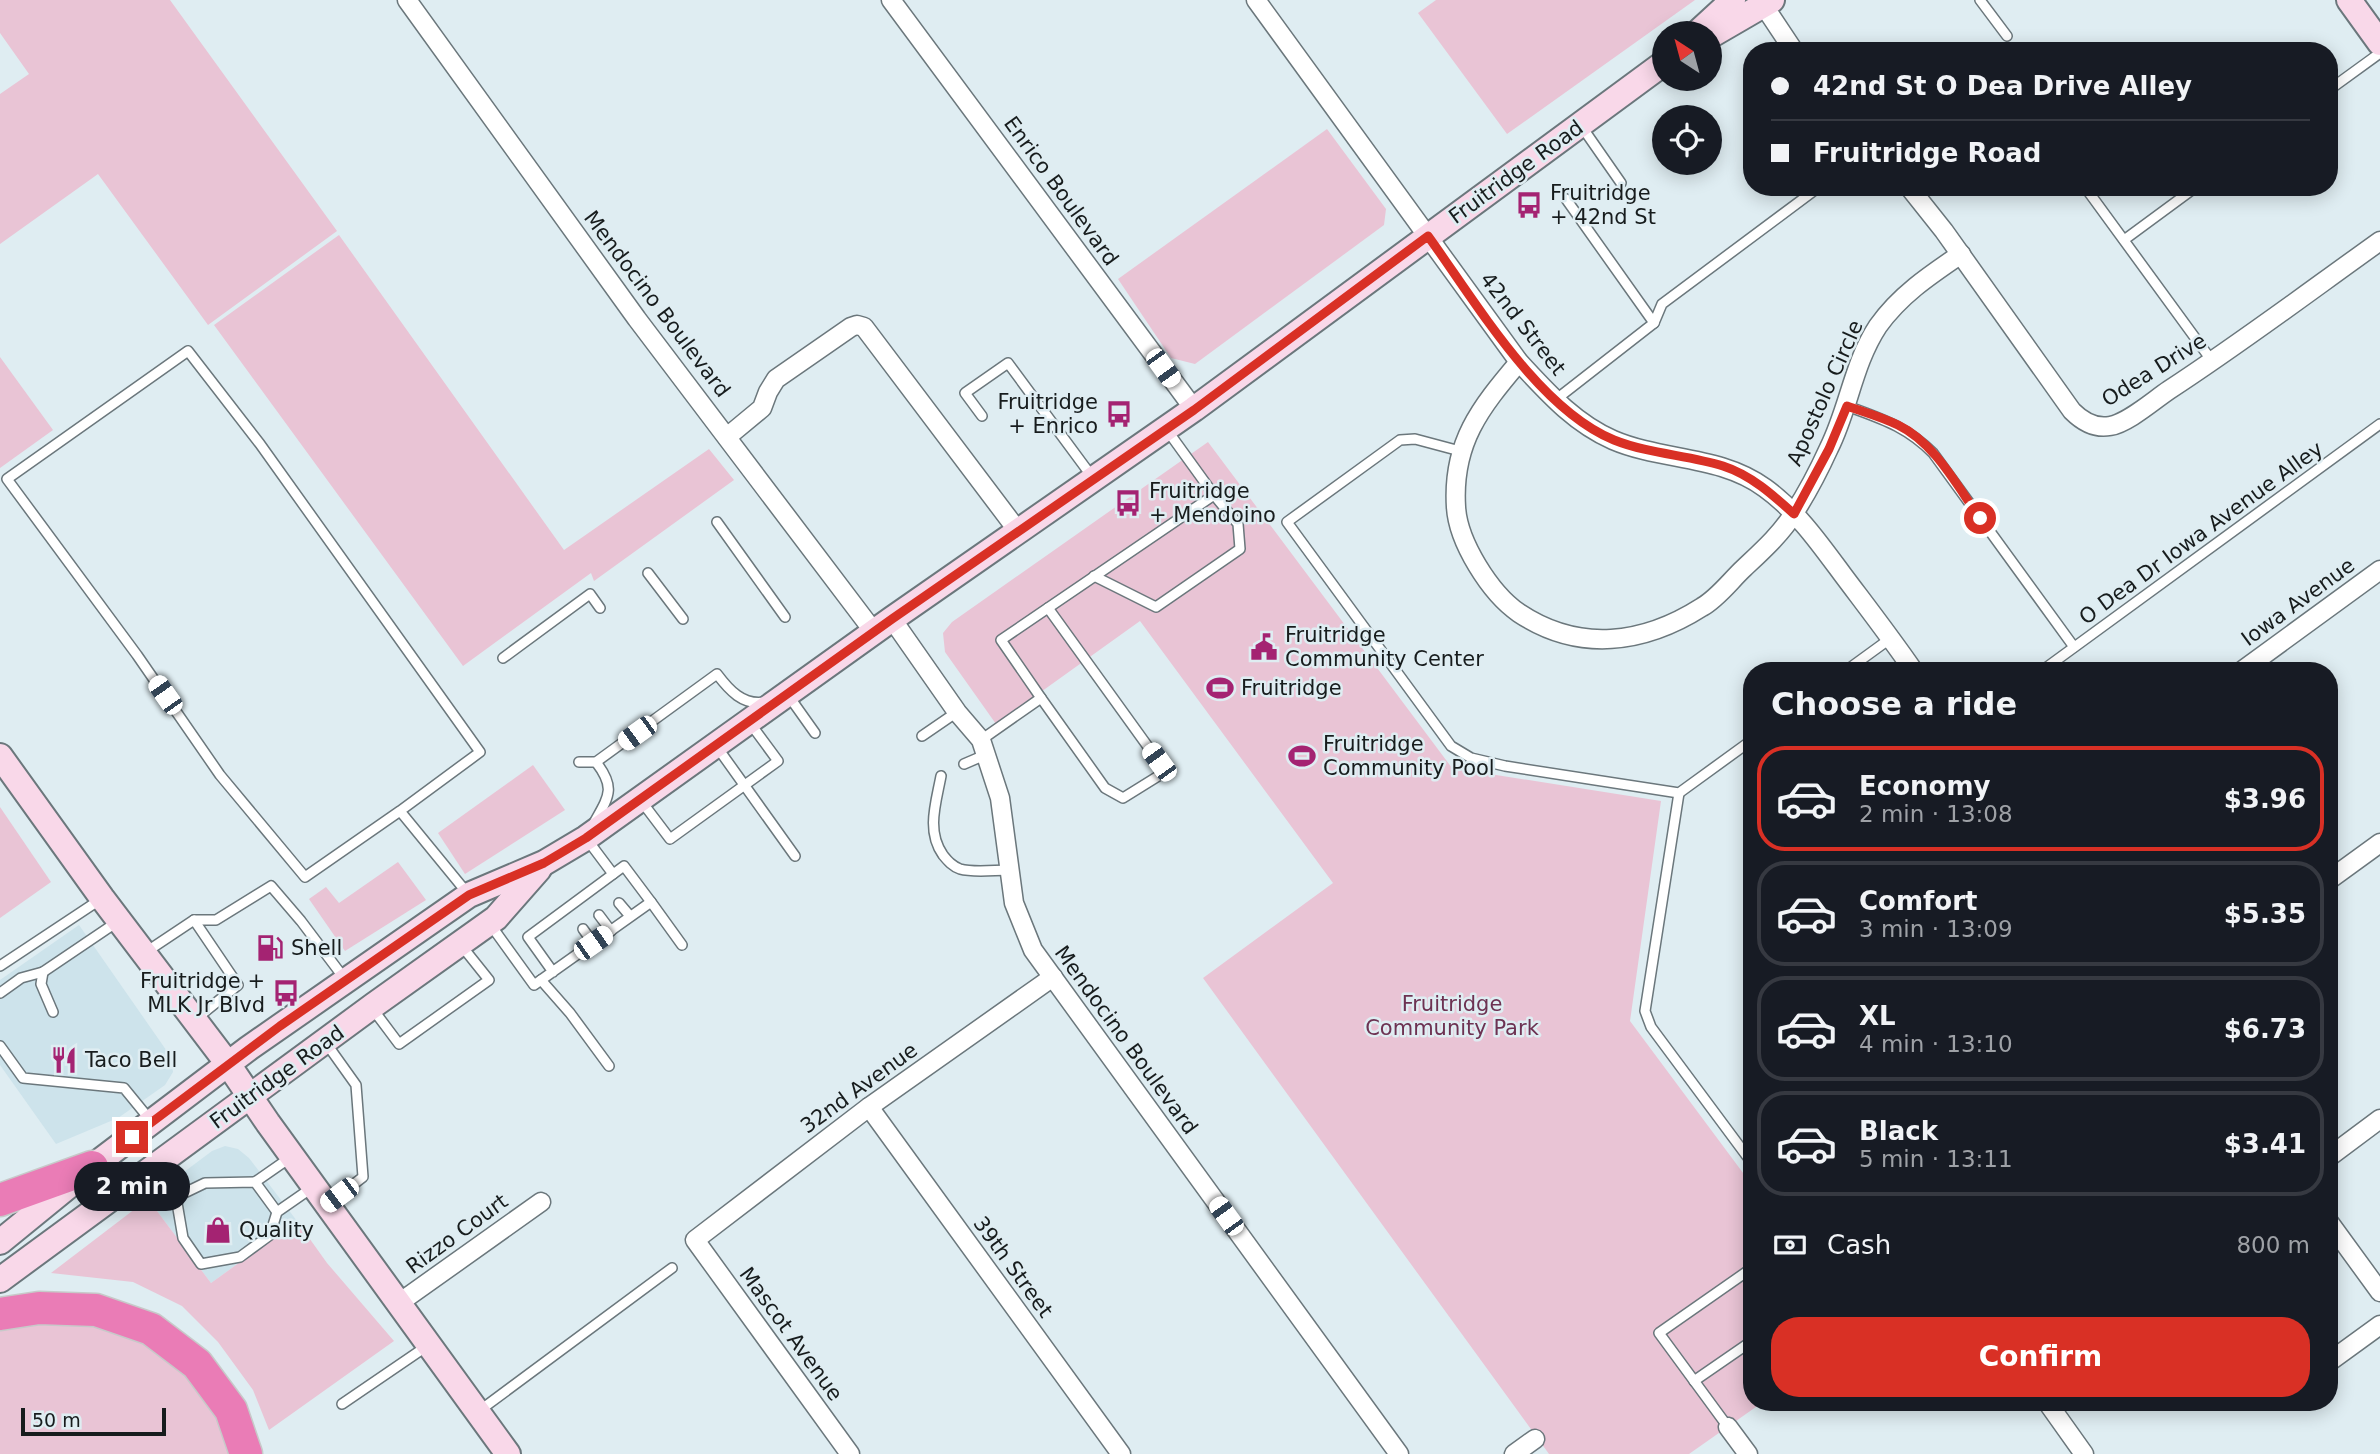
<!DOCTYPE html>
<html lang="en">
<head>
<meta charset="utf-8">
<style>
	:root { --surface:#171b24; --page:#242831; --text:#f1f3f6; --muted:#9ea1a6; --line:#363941; --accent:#d93025 }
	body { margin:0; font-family:"DejaVu Sans",sans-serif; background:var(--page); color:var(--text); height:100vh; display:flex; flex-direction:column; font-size:26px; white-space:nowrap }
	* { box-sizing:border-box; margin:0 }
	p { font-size:23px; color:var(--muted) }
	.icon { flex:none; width:38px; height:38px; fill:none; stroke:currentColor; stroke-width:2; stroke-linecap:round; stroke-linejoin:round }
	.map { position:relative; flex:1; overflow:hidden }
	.panel { position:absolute; left:1743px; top:662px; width:595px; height:749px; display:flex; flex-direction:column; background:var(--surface); border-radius:28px; box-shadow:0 4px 18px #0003 }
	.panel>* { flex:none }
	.guide { position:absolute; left:1743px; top:42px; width:595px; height:154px; border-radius:28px; box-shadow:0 4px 18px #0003; display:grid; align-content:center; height:154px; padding:0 28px; background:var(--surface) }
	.needle { width:46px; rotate:324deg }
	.buttons { position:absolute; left:1652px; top:21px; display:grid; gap:14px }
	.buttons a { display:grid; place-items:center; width:70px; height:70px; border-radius:50%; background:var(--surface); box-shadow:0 4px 18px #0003; font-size:35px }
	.scale { position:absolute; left:21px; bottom:18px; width:145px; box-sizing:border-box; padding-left:7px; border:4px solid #171c1d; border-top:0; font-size:19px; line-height:24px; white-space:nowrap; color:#171c1d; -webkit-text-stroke:5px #dfedf2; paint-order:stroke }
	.end { position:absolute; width:32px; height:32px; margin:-16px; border:9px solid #d93025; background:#fff; box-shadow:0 0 0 4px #fff }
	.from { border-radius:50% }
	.bubble { position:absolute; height:49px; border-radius:24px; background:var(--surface); box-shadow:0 4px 18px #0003; font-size:23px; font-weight:700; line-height:49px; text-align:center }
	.car { position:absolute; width:21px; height:42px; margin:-21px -10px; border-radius:9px; box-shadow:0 0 5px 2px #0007; background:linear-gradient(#fff 24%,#345 0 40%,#fff 0 76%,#345 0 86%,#fff 0) }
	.guide b { display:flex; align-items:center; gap:24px; height:66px; font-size:26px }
	.guide b+b { border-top:2px solid var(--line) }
	.guide i { width:18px; height:18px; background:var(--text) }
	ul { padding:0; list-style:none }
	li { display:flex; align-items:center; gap:21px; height:105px; margin:0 14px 10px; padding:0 14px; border:4px solid var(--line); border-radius:28px }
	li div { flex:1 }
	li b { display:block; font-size:26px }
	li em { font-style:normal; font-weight:700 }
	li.current { border-color:var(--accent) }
	li>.icon { width:63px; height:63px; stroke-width:1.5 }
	h2 { padding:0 28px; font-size:32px; line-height:84px }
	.pay { display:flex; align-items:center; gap:18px; height:77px; padding:0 28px; font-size:26px }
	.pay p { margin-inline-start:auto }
	.action { display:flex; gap:14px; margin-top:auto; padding:14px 28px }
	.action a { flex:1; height:80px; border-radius:28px; background:var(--accent); color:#fff; font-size:28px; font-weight:700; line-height:80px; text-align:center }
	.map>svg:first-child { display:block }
	.built { fill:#cde3eb }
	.green { fill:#e9c4d5 }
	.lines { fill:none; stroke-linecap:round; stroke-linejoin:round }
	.lane-casing { stroke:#6b777c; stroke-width:12 }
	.street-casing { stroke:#6b777c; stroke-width:21 }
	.secondary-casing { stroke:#6b777c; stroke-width:28 }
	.highway-casing { stroke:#c7c9c9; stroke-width:35 }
	.lane { stroke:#fff; stroke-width:9 }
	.street { stroke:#fff; stroke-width:18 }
	.secondary { stroke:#f9d8e9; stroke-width:24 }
	.highway { stroke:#ea7cb6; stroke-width:32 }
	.route { stroke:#d93025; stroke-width:9 }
	.labels { text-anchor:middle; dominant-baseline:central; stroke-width:5; stroke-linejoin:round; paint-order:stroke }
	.street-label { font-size:21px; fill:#171c1d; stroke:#dfedf2 }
	.poi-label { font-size:21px; fill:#171c1d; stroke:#dfedf2; text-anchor:start }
	.park-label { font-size:21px; fill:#6d3252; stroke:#dfedf2 }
</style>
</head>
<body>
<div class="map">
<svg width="2380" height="1454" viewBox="0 0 2380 1454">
	<rect width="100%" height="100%" fill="#dfedf2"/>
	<g class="built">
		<path d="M 79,925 L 171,1057 L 173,1072 L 165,1085 L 118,1118 L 56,1144 L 0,1065 L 0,980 Z"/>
		<path d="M 225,1146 L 238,1149 L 249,1158 L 297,1221 L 211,1283 L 148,1199 L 212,1151 Z"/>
	</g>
	<g class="green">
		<path d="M 0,0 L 170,0 L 337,231 L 208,325 L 98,174 L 0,244 L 0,94 L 29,74 L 0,33 Z"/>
		<path d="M 1436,0 L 1695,0 L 1507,134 L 1418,13 Z"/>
		<path d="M 1327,129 L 1386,209 L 1384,225 L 1195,364 L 1171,358 L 1118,279 Z"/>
		<path d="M 339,235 L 564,550 L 709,449 L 734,480 L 594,581 L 591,573 L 463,666 L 214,325 Z"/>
		<path d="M 0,357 L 53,430 L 0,468 Z"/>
		<path d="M 1208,442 L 1452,768 L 1661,801 L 1630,1021 L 1752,1185 L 1752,1402 L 1763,1402 L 1689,1454 L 1549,1454 L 1203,978 L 1333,883 L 1140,621 L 996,724 L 945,652 L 943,633 L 952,622 Z"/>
		<path d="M 533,765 L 565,810 L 465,874 L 438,833 Z"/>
		<path d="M 0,807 L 51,882 L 0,918 Z"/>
		<path d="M 398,862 L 426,900 L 345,951 L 309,899 L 326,887 L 339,903 Z"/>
		<path d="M 148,1199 L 211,1283 L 297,1221 L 327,1263 L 394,1341 L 269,1430 L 253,1390 L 218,1342 L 182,1306 L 133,1282 L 51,1273 Z"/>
		<path d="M 74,1321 L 122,1331 L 169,1358 L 202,1391 L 225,1433 L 231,1454 L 0,1454 L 0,1327 Z"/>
	</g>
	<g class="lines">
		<defs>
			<g id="lane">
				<path d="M 1980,0 L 2007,36"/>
				<path d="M 2329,90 L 2380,53"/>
				<path d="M 1582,127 L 1621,183"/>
				<path d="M 2085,187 L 2212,361"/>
				<path d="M 2124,240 L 2196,187"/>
				<path d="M 1654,323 L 1662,304 L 1819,187"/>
				<path d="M 1554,401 L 1654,323 L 1566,199"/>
				<path d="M 1847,406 C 1882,419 1906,426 1933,453 L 2074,647"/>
				<path d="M 982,416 L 965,393 L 1008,363 L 1093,478"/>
				<path d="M 1460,451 L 1415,439 L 1400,440 L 1287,522 L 1451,746 L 1471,758 L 1505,766 L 1679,793 L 1752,740"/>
				<path d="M 717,522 L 785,617"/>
				<path d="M 648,573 L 683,619"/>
				<path d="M 1094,576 L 1156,607 L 1240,549 L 1238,524 L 1214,495"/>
				<path d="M 503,658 L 590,594 L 600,608"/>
				<path d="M 1847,670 L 1891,638"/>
				<path d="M 2043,670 L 2380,424"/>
				<path d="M 788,695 L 815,733"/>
				<path d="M 1041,698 L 1105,788 L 1123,798 L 1160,775 L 1159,762 L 1048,608"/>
				<path d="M 922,736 L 957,712"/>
				<path d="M 981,740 L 1041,698 L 1001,640 L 1214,495 L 1167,430"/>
				<path d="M 717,747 L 795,856"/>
				<path d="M 579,762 L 596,762 L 717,674 C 729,690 743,706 765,702"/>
				<path d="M 964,764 L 985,755"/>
				<path d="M 941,776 C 936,803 926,831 943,855 C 948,861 952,866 960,869 C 974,873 994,870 1009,870"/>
				<path d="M 1679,793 L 1645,1011 L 1651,1027 L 1752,1163"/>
				<path d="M 642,802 L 670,839 L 778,761 L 750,723"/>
				<path d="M 400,811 L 480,752 L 260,444 L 188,351 L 7,479 L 137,655 L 220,775 L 305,877 L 400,811 L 468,894"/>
				<path d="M 594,823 C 609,796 616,788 596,762"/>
				<path d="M 586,838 L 613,874"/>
				<path d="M 651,902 L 682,945"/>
				<path d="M 619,903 L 630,916"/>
				<path d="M 599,915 L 611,931"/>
				<path d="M 194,920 L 238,985 L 197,1018"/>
				<path d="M 490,924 L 534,985 C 573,957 612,930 651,902 L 624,866 L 528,937 L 553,972"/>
				<path d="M 583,929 L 593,943"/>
				<path d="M 146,952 L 194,920 L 216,920 L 271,886 L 301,921 L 344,978"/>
				<path d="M 0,966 L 101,899"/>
				<path d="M 43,972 L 41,984 L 53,1012"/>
				<path d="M 541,980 L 570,1013 L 609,1066"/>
				<path d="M 0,993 L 21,978 L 43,972 L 117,922"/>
				<path d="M 372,1008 L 399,1044 L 489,980 L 461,945"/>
				<path d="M 326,1043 L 356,1085 L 363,1177 L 328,1204"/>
				<path d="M 0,1046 L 23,1078 L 124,1088 L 151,1121"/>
				<path d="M 155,1169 L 176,1197 L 183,1238 L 201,1264 L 240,1257 L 270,1235 L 277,1212 L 313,1187"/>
				<path d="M 255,1182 L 291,1157"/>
				<path d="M 176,1197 L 205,1183 L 255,1182 L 277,1212"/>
				<path d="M 1694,1381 L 1752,1341"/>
				<path d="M 342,1404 L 427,1346"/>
				<path d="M 479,1411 L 672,1268"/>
				<path d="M 1728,1427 L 1659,1333 L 1752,1268"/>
			</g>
			<g id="street">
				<path d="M 407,0 L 637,319 L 874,632"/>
				<path d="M 891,0 L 1194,409"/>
				<path d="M 1256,0 L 1519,362 C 1547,392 1574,423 1613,440 C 1662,461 1720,455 1765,488 C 1797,511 1820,544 1843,575 C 1867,607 1891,638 1913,670"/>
				<path d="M 1764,6 L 1794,51"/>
				<path d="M 1909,187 L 1944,231 L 2072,411 C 2082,421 2094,429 2110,426 C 2128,423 2154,400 2169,390 C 2241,343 2310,291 2380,241"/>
				<path d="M 1519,362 C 1480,408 1452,443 1456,507 C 1458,542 1490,593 1519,613 C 1579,653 1644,644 1702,607 C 1718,598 1731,580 1744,568 C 1762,551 1781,534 1794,513 C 1807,493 1819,470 1829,448 C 1849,408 1853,364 1878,326 C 1900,295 1930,275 1961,254"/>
				<path d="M 727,437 L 762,408 L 768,392 L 776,379 L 851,327 L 857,325 L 864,327 L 1018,531"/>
				<path d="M 892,619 L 957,712 L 981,740 L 1000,798 L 1014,903 L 1033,950 L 1399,1454"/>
				<path d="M 2243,670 L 2380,570"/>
				<path d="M 2329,880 L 2380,843"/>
				<path d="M 869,1107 L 1121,1454"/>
				<path d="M 2329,1157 L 2380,1119"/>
				<path d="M 2329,1222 L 2380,1292"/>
				<path d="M 399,1303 L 541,1202"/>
				<path d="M 2329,1362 L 2380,1325"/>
				<path d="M 2047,1402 L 2084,1454"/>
				<path d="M 1728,1427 L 1748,1454"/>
				<path d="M 850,1454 L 695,1240 L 869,1107 L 1053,977"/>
				<path d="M 1514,1454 L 1535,1439"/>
			</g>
			<g id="secondary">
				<path d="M 2349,0 L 2380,43"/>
				<path d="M 1697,33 L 1733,0"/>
				<path d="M 1710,36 L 1772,0"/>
				<path d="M 0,756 L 102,898 L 228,1064 L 268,1123 L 508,1454"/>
				<path d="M 0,1242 L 92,1167 L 249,1048 L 328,993 L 469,895 L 544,863 L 586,838 L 892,619 L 1194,409 L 1664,63"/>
				<path d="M 0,1280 L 374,1005 L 496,918 L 539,869"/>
			</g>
			<g id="highway">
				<path d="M 0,1200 L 92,1167"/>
				<path d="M 0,1314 L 39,1308 L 96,1310 L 151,1329 L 197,1364 L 231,1410 L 246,1454"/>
			</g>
		</defs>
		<use href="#lane" class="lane-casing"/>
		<use href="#street" class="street-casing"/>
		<use href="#secondary" class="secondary-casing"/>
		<use href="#highway" class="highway-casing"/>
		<use href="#lane" class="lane"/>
		<use href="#street" class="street"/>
		<use href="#secondary" class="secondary"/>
		<use href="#highway" class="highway"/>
	</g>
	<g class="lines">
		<path class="route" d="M 132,1137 L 280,1026 L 469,895 L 544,863 L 586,838 L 892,619 L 1194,410 L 1428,236 C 1475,301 1538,409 1614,440 C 1649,454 1688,455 1723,466 C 1751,475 1773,495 1794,514 L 1829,449 L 1847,406 C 1864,412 1882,417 1898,425 C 1935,443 1957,486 1980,518"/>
	</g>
	<defs>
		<symbol id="bus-bare" viewBox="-9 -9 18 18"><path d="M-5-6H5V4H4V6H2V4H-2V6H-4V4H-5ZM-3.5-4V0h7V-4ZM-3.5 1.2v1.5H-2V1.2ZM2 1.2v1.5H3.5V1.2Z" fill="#a42372" stroke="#dfedf2" stroke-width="2.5" paint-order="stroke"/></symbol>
		<symbol id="civic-bare" viewBox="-9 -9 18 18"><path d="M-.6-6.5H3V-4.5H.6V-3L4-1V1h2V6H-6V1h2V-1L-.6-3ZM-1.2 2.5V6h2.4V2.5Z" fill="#a42372" stroke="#dfedf2" stroke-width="2.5" paint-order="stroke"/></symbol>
		<symbol id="stadium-bare" viewBox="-9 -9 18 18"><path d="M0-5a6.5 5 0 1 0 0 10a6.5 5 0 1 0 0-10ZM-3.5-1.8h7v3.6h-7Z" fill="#a42372" stroke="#dfedf2" stroke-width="2.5" paint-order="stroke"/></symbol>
		<symbol id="fuel-bare" viewBox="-9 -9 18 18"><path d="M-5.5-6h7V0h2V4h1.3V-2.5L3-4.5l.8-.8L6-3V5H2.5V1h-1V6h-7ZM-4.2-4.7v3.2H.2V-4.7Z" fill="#a42372" stroke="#dfedf2" stroke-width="2.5" paint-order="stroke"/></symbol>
		<symbol id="restaurant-bare" viewBox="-9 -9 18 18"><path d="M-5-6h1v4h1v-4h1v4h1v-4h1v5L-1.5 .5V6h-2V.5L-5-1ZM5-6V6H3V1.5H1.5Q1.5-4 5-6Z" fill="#a42372" stroke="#dfedf2" stroke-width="2.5" paint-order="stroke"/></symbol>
		<symbol id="shop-bare" viewBox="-9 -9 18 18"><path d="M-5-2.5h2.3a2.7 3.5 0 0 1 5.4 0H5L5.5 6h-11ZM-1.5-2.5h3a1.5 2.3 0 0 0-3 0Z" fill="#a42372" stroke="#dfedf2" stroke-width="2.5" paint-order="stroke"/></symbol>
	</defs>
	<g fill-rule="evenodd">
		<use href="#bus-bare" x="1510" y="186" width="38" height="38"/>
		<use href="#bus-bare" x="1100" y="395" width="38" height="38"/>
		<use href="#bus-bare" x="1109" y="484" width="38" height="38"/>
		<use href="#civic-bare" x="1245" y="628" width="38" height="38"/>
		<use href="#stadium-bare" x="1201" y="669" width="38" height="38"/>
		<use href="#stadium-bare" x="1283" y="737" width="38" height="38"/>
		<use href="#fuel-bare" x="251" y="929" width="38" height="38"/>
		<use href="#bus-bare" x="267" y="974" width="38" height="38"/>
		<use href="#restaurant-bare" x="45" y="1041" width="38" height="38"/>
		<use href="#shop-bare" x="199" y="1211" width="38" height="38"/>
	</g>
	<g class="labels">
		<g class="street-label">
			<text transform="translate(1516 172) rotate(-36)">Fruitridge Road</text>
			<text transform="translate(1061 191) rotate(54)">Enrico Boulevard</text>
			<text transform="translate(657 304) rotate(53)">Mendocino Boulevard</text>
			<text transform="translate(1523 324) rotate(52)">42nd Street</text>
			<text transform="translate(2154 370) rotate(-32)">Odea Drive</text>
			<text transform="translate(1825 393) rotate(-66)">Apostolo Circle</text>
			<text transform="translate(2201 533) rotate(-36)">O Dea Dr Iowa Avenue Alley</text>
			<text transform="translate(2298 602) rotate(-36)">Iowa Avenue</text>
			<text transform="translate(1126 1040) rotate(54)">Mendocino Boulevard</text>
			<text transform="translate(277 1077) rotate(-36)">Fruitridge Road</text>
			<text transform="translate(859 1088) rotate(-36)">32nd Avenue</text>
			<text transform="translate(457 1234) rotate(-36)">Rizzo Court</text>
			<text transform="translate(1013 1267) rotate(54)">39th Street</text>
			<text transform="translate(791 1334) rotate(54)">Mascot Avenue</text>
		</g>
		<g class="poi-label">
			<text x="1550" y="193">Fruitridge<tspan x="1550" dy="24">+ 42nd St</tspan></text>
			<text x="1098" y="402" text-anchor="end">Fruitridge<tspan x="1098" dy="24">+ Enrico</tspan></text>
			<text x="1149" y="491">Fruitridge<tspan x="1149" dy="24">+ Mendoino</tspan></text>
			<text x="1285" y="635">Fruitridge<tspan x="1285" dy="24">Community Center</tspan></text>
			<text x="1241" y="688">Fruitridge</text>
			<text x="1323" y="744">Fruitridge<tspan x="1323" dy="24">Community Pool</tspan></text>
			<text x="291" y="948">Shell</text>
			<text x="265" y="981" text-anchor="end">Fruitridge +<tspan x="265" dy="24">MLK Jr Blvd</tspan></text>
			<text x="85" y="1060">Taco Bell</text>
			<text x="239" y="1230">Quality</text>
		</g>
		<g class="park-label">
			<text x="1452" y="1004">Fruitridge<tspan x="1452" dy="24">Community Park</tspan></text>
		</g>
	</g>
</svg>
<div class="buttons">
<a><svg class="needle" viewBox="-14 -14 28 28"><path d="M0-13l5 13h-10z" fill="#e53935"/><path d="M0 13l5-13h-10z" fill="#9ea1a6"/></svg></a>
<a><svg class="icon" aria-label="locate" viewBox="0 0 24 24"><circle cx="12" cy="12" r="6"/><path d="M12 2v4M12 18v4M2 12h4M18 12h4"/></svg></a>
</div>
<div class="scale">50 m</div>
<i class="end from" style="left:1980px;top:518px"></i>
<i class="end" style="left:132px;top:1137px"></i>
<div class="bubble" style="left:74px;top:1162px;width:116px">2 min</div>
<i class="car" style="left:1163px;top:368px;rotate:144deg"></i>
<i class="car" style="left:165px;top:695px;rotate:325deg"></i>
<i class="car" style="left:637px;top:733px;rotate:234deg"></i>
<i class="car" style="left:1159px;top:762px;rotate:324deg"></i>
<i class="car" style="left:593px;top:943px;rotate:55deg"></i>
<i class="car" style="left:339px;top:1195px;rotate:233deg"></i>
<i class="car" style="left:1226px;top:1216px;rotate:324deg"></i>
<div class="guide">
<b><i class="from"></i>42nd St O Dea Drive Alley</b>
<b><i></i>Fruitridge Road</b>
</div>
<section class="panel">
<h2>Choose a ride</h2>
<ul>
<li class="current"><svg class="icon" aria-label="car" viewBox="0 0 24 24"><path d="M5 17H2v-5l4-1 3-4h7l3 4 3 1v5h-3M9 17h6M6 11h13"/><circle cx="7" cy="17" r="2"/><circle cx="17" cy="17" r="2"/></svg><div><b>Economy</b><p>2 min · 13:08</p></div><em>$3.96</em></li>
<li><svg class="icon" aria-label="car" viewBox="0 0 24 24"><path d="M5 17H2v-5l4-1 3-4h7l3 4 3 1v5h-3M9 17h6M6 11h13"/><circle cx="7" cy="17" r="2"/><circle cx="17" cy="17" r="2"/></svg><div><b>Comfort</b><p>3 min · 13:09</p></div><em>$5.35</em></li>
<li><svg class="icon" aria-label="car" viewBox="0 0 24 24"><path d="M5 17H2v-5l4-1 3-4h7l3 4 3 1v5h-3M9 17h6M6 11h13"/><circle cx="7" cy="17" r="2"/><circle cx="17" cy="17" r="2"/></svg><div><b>XL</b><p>4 min · 13:10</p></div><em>$6.73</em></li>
<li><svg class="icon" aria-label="car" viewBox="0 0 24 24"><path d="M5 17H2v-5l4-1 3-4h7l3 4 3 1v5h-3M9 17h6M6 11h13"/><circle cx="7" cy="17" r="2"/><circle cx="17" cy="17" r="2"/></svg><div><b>Black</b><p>5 min · 13:11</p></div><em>$3.41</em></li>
</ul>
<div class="pay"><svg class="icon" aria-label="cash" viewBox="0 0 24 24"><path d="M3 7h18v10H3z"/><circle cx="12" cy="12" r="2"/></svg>Cash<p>800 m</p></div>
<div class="action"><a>Confirm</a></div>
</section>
</div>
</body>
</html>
